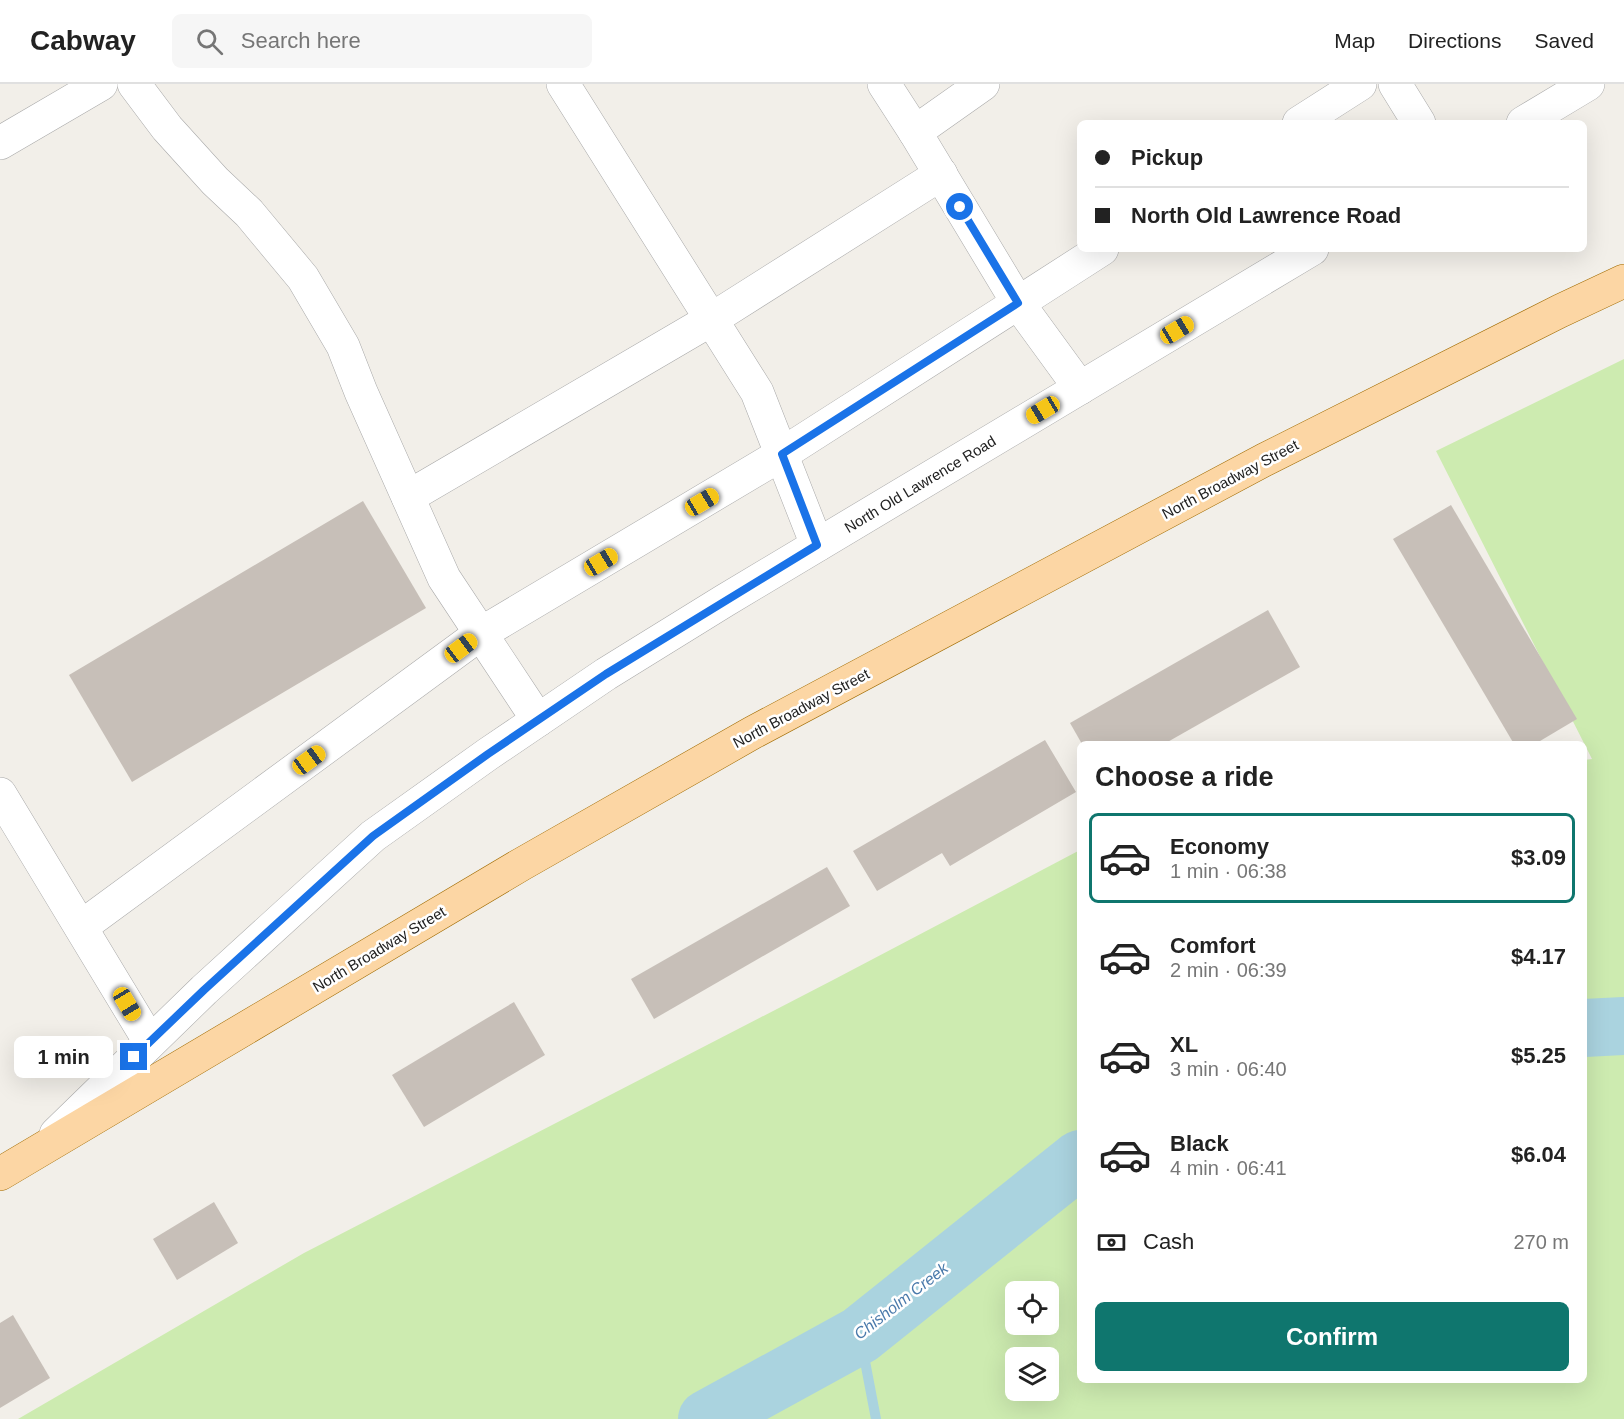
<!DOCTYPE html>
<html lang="en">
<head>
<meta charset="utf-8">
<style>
	:root { --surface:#fff; --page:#f6f6f6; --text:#222; --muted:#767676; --line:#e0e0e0; --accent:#0f766e }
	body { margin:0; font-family:Helvetica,sans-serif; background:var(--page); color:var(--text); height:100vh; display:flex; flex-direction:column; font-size:22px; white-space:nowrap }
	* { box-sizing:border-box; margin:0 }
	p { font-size:20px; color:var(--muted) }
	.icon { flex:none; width:33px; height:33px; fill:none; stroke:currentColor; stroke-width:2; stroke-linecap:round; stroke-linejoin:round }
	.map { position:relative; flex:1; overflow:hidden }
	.panel { position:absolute; left:1077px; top:657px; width:510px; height:642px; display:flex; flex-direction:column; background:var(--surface); border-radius:9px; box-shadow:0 6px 24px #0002 }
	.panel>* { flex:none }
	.guide { position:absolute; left:1077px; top:36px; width:510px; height:132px; border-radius:9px; box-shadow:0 6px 24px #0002; display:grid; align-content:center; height:132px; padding:0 18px; background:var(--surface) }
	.controls { position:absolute; left:1005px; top:1197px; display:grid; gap:12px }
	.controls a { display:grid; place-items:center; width:54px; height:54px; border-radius:9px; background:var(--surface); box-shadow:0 6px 24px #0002; font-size:30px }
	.end { position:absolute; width:27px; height:27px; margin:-14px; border:8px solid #1a73e8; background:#fff; box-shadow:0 0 0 3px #fff }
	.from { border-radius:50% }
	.bubble { position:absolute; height:42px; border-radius:9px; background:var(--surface); box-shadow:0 6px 24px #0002; font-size:20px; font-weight:600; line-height:42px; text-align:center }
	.car { position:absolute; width:18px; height:36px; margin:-18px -9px; border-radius:8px; box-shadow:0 0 4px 2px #0007; background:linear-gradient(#f5c518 24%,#345 0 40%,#f5c518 0 76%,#345 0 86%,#f5c518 0) }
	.guide b { display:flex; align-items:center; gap:21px; height:57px; font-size:22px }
	.guide b+b { border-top:2px solid var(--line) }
	.guide i { width:15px; height:15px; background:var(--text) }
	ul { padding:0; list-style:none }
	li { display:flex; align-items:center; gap:18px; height:90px; margin:0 12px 9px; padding:0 6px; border:3px solid transparent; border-radius:9px }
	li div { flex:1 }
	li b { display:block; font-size:22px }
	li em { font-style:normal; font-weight:600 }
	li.current { border-color:var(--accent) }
	li>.icon { width:54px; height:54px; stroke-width:1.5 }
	h2 { padding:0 18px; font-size:27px; line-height:72px }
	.pay { display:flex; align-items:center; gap:15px; height:66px; padding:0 18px; font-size:22px }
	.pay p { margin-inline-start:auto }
	.primary-button { display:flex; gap:12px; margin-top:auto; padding:12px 18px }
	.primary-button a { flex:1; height:69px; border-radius:9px; background:var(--accent); color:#fff; font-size:24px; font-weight:600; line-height:69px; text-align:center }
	header { display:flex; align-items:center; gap:36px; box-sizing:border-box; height:84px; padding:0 30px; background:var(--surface); border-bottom:2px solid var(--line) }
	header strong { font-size:28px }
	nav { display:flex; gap:33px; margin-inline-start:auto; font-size:21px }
	.search { width:420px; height:54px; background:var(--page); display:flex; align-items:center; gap:15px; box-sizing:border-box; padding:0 21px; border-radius:9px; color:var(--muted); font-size:22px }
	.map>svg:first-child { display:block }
	.grass { fill:#cdebb0; fill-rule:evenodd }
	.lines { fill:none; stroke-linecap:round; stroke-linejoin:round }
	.stream { stroke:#aad3df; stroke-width:10 }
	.river { stroke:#aad3df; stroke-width:58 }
	.building { fill:#c7bfb8 }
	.minor-casing { stroke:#a9a9a9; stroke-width:34 }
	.major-casing { stroke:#a06b00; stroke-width:34 }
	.minor { stroke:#fff; stroke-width:33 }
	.major { stroke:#fcd6a4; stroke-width:33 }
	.route { stroke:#1a73e8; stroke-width:8 }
	.labels { text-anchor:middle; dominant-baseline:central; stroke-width:5; stroke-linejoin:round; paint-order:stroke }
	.street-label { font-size:15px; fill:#222; stroke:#fff }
	.water-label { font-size:16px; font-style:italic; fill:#4a7aab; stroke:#fff }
</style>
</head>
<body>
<header>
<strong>Cabway</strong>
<div class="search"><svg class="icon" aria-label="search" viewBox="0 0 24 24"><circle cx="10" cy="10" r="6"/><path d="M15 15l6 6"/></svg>Search here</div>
<nav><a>Map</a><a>Directions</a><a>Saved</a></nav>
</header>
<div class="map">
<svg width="1624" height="1335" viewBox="0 0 1624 1335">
	<rect width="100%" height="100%" fill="#f2efe9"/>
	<path class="grass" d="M 1624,275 L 1624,1335 L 18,1335 L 304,1169 L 833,896 L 1080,766 L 1080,1296 L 1584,1296 L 1584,676 L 1592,675 L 1436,367 ZM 1016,1208 L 1048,1208 L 1048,1240 L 1016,1240 ZM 1016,1274 L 1048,1274 L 1048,1306 L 1016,1306 Z"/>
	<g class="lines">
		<path class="stream" d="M 860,1251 L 876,1335"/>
		<g class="river">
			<path d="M 1584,944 L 1624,942"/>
			<path d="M 707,1335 L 860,1251 L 1080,1075"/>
		</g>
	</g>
	<g class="building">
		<path d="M 363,417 L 426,524 L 132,698 L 69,591 Z"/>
		<path d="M 1451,421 L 1577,635 L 1535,660 L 1514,660 L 1393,455 Z"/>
		<path d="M 1268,526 L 1300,583 L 1164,660 L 1082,660 L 1070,639 Z"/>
		<path d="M 1045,656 L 1076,708 L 950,782 L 942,769 L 877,807 L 853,767 Z"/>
		<path d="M 827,783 L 850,822 L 654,935 L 631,895 Z"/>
		<path d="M 514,918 L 545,971 L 424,1043 L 392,991 Z"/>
		<path d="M 214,1118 L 238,1159 L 177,1196 L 153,1155 Z"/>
		<path d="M 13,1231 L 50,1294 L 0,1324 L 0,1239 Z"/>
	</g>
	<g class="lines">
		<defs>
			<g id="minor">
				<path d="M 134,0 L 167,44 L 215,97 L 249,129 L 303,194 L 343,262 L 361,308 L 444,494 L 538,636"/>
				<path d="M 563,0 L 757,308 L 817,461"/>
				<path d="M 884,0 L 915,48"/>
				<path d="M 983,0 L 915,48 L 1018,219 L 1102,165"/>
				<path d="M 1395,0 L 1419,39"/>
				<path d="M 1299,39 L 1360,0"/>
				<path d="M 1523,39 L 1588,0"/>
				<path d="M 0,59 L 101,0"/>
				<path d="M 408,413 L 712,235 L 941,90"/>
				<path d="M 0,710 L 150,958"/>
				<path d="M 81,843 L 480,550 L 782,370 L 1018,219 L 1080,304"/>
				<path d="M 56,1050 L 204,906 L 373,752 L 488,670 L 606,590 L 724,517 L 1312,165"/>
			</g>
			<path id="major" d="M 0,1090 L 522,780 L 752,649 L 1264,376 L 1560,227 L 1624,197"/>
		</defs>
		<use href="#minor" class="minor-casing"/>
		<use href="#major" class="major-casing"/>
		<use href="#minor" class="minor"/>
		<use href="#major" class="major"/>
	</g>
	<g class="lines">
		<path class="route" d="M 134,973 L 204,906 L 373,752 L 488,670 L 606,590 L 817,461 L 782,370 L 1018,219 L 960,123"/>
	</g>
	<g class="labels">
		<g class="street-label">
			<text transform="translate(1230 395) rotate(-28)">North Broadway Street</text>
			<text transform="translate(920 400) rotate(-31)">North Old Lawrence Road</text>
			<text transform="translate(801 624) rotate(-28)">North Broadway Street</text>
			<text transform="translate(379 865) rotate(-31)">North Broadway Street</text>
		</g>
		<g class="water-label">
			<text transform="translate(901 1217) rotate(-38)">Chisholm Creek</text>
		</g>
	</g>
</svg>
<div class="controls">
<a><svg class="icon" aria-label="locate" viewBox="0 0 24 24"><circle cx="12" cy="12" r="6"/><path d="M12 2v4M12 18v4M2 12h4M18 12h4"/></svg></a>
<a><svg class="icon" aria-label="layers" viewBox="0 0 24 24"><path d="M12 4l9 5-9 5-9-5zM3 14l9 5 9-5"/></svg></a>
</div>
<i class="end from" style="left:960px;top:123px"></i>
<i class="end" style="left:134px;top:973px"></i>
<div class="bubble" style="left:14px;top:952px;width:99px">1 min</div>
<i class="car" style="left:1177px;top:246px;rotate:59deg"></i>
<i class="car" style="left:1043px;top:326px;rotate:239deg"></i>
<i class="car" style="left:702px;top:418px;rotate:59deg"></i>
<i class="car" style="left:601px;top:478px;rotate:59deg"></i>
<i class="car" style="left:461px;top:564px;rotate:53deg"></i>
<i class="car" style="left:309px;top:676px;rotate:54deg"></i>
<i class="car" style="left:127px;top:920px;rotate:149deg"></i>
<div class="guide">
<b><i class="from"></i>Pickup</b>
<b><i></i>North Old Lawrence Road</b>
</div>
<section class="panel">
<h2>Choose a ride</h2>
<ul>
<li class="current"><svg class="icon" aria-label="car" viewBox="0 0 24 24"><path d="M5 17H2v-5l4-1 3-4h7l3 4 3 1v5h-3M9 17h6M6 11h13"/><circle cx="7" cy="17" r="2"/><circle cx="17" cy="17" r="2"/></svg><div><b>Economy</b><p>1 min · 06:38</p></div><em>$3.09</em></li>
<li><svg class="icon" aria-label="car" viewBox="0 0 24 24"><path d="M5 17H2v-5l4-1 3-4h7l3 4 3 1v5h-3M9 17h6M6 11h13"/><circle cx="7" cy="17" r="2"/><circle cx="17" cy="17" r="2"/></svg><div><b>Comfort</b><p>2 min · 06:39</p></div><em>$4.17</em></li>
<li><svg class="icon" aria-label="car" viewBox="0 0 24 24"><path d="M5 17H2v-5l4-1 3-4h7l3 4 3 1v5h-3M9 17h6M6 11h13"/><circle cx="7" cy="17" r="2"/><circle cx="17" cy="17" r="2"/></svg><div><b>XL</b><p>3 min · 06:40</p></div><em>$5.25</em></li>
<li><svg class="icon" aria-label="car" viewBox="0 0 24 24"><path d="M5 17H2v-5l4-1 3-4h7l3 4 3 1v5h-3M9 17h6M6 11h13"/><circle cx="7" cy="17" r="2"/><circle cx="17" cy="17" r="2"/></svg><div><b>Black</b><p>4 min · 06:41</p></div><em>$6.04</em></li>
</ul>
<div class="pay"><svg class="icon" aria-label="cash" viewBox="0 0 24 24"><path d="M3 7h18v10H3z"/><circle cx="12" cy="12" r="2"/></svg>Cash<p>270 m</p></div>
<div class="primary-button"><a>Confirm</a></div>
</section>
</div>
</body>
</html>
